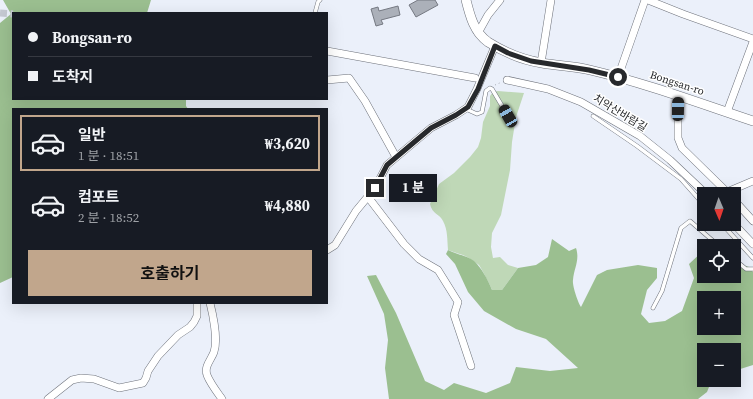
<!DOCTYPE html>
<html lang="ko">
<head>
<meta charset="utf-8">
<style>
	:root { --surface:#171b24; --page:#242831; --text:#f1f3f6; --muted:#9ea1a6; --line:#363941; --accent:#c1a68c }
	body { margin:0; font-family:"Source Serif 4","Noto Sans KR",serif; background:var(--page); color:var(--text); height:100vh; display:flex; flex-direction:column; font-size:15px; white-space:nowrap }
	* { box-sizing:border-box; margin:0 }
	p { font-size:13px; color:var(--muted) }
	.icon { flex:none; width:22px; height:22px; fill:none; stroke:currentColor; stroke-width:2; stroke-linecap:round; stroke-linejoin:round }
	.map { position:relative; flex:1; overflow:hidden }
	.side { position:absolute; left:12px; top:108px; width:316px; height:196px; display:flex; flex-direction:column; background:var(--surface); border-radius:0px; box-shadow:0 4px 16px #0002 }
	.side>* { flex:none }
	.hud { position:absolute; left:12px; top:12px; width:316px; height:88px; border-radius:0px; box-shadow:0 4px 16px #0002; display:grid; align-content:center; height:88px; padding:0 16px; background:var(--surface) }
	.needle { width:26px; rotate:178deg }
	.controls { position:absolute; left:697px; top:187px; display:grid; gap:8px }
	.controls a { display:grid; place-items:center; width:44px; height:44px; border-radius:0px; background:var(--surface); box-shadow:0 4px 16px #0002; font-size:20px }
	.end { position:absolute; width:18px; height:18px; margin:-9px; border:5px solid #27292c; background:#fff; box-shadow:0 0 0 2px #fff }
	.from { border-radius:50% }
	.bubble { position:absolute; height:28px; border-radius:0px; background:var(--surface); box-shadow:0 4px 16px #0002; font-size:13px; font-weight:700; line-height:28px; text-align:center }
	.car { position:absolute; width:12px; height:24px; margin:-12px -6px; border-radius:5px; box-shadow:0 0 3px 1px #0007; background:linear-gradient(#222 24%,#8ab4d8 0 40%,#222 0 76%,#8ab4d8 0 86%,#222 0) }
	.hud b { display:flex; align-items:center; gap:14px; height:38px; font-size:15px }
	.hud b+b { border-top:1px solid var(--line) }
	.hud i { width:10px; height:10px; background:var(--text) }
	ul { padding:7px 0 0; list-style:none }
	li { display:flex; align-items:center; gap:12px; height:56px; margin:0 8px 6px; padding:0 8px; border:2px solid transparent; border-radius:0px }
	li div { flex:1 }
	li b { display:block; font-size:15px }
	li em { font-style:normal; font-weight:700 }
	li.selected { border-color:var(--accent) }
	li>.icon { width:36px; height:36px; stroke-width:1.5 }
	.button { display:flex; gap:8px; margin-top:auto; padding:8px 16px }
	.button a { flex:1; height:46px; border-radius:0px; background:var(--accent); color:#111; font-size:16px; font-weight:700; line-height:46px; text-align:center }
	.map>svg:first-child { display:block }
	.green { fill:#bfd8b7 }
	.forest { fill:#9bbf90; fill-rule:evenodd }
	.building { fill:#abb0b9; stroke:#757982 }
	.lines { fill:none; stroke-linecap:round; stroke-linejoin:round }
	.street-tunnel { stroke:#c4c8d1; stroke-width:7; stroke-dasharray:7 3.5; stroke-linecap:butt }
	.lane-casing { stroke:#6e727b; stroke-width:4.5 }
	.street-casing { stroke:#6e727b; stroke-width:8 }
	.secondary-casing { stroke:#6e727b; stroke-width:10 }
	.path { stroke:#a9adb5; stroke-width:1; stroke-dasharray:1 3; stroke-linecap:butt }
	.lane { stroke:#fff; stroke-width:3.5 }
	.street { stroke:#fff; stroke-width:7 }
	.secondary { stroke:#fff; stroke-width:9 }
	.route { stroke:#27292c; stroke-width:5 }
	.labels { text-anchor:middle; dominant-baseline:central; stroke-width:3; stroke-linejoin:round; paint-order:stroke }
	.street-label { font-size:11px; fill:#27292c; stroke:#fff }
</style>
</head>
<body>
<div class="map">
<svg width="753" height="399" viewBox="0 0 753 399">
	<rect width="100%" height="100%" fill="#ebf0fa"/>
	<path class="green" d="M 498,91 L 524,93 L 516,117 L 512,142 L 510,170 L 501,215 L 492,233 L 491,247 L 493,258 L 500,257 L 508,265 L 518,268 L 502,290 L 492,290 C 491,286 481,268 479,265 C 475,262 468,257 463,255 C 457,253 453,252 448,250 C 447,240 448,230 443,221 C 440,214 432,214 430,204 L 439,184 L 454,173 L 470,157 L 478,147 L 481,138 L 483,122 L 490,106 L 490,96 L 493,92 Z"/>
	<g class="forest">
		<path d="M 3,0 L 151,0 L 147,13 L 13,13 L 13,99 L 186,99 L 186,106 L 188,109 L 13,109 L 13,277 L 0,283 L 0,23 L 11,14 Z"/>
		<path d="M 552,239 L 569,251 L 576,248 C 580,260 574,268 573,280 C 572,285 578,303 581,307 L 597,275 L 607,270 L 638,265 L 657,268 L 657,278 L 647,290 L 641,314 L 649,323 L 665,321 L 682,311 L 694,278 L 689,264 L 703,251 L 704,276 L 734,276 L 734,262 L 749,267 L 753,272 L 753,365 L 734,371 L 734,350 L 704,350 L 704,380 L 716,380 L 711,382 L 707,392 L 698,399 L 389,399 L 385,368 L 388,340 L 384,314 L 367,276 L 376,275 L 396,313 L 425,381 L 444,390 L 454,383 L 486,393 L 510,383 L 516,367 L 550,371 L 578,368 L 546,339 L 516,329 L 484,311 L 468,292 L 455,264 L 446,254 L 448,250 C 455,254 464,255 471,259 C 479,263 489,281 492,290 L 502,290 L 518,268 L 536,265 L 548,257 ZM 704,298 L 734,298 L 734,328 L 704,328 Z"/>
	</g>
	<g class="building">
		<path d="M 418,0 L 435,0 L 438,5 L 416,17 L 409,5 Z"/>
		<path d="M 398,6 L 400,15 L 381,20 L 383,24 L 376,26 L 371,9 L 378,7 L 379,11 Z"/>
	</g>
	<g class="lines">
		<path class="street-tunnel" d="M 0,13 L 13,14"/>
		<defs>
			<g id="lane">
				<path d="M 315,13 L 318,2 L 320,0"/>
				<path d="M 466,109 L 477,114 L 482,112 L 486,91 L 490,88 L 492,89 L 508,116"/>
				<path d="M 593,116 L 637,146 L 681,179 L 704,205"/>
				<path d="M 722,224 L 753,258"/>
				<path d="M 734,259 L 746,269 L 753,269"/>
				<path d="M 653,308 L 662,291 L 681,228 L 690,221 L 719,246"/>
			</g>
			<g id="street">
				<path d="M 648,0 L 683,14 L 753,39"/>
				<path d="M 478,33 L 488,15 L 500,0"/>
				<path d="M 327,51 L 475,78"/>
				<path d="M 541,63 L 551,0"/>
				<path d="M 618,77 L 645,0"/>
				<path d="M 327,80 L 349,78 L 365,101 L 396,157"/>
				<path d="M 507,80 L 548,89 L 581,102 L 640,136 L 670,160 L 706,194"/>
				<path d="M 678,97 L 678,138 L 682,148 L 729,194"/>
				<path d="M 727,112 L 753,42"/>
				<path d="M 727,192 L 753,181"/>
				<path d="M 368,197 L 404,244 L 419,259 L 438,270 L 458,302 L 454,315 L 471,366"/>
				<path d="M 734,200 L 753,221"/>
				<path d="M 734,224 L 753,244"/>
				<path d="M 327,250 L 335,245 L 356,211 L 375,188 L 387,165 L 431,128 L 456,115 L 468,107 L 477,89 L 495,46"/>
				<path d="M 210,303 C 213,315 218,340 214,352 C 211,360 204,366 207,375 C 210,383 217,392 222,399"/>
				<path d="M 48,399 L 72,380 L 81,378 L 94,379 L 119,388 L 143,383 L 146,378 L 148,371 L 158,356 L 178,335 L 190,327 L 194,322 L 197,316 L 197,303"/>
			</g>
			<path id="secondary" d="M 466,0 C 470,16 474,32 488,42 C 504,52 523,60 542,63 C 558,66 574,66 590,70 C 645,83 699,103 753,121"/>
		</defs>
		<use href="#lane" class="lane-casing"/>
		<use href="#street" class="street-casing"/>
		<use href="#secondary" class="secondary-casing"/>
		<path class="path" d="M 495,85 L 502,82"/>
		<use href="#lane" class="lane"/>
		<use href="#street" class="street"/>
		<use href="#secondary" class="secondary"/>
	</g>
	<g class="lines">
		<path class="route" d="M 375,188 L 387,165 L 431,128 L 456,115 L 468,107 L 478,89 L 495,46 L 508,53 L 531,61 L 589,70 L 618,77"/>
	</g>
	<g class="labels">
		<g class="street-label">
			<text transform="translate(677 83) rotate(18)">Bongsan-ro</text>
			<text transform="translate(620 113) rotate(31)">치악산바람길</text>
		</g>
	</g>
</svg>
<div class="controls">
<a><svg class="needle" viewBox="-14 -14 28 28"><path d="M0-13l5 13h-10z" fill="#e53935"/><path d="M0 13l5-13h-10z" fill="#9ea1a6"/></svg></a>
<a><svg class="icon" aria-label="locate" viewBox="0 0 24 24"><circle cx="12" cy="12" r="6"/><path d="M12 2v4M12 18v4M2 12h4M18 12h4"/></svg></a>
<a>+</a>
<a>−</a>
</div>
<i class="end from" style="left:618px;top:77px"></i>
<i class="end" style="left:375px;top:188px"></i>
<div class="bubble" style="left:389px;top:174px;width:48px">1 분</div>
<i class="car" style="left:678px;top:109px;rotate:1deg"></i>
<i class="car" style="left:508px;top:116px;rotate:330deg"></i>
<div class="hud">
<b><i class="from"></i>Bongsan-ro</b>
<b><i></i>도착지</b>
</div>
<section class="side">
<ul>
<li class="selected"><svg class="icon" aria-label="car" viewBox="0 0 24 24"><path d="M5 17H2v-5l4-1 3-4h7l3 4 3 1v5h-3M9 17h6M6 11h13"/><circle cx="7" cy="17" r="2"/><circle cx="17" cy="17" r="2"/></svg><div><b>일반</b><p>1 분 · 18:51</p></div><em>₩3,620</em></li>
<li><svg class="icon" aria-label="car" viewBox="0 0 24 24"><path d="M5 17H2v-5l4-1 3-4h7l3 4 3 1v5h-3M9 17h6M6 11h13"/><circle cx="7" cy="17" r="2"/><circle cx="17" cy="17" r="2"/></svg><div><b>컴포트</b><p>2 분 · 18:52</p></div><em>₩4,880</em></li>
</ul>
<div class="button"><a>호출하기</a></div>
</section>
</div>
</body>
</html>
